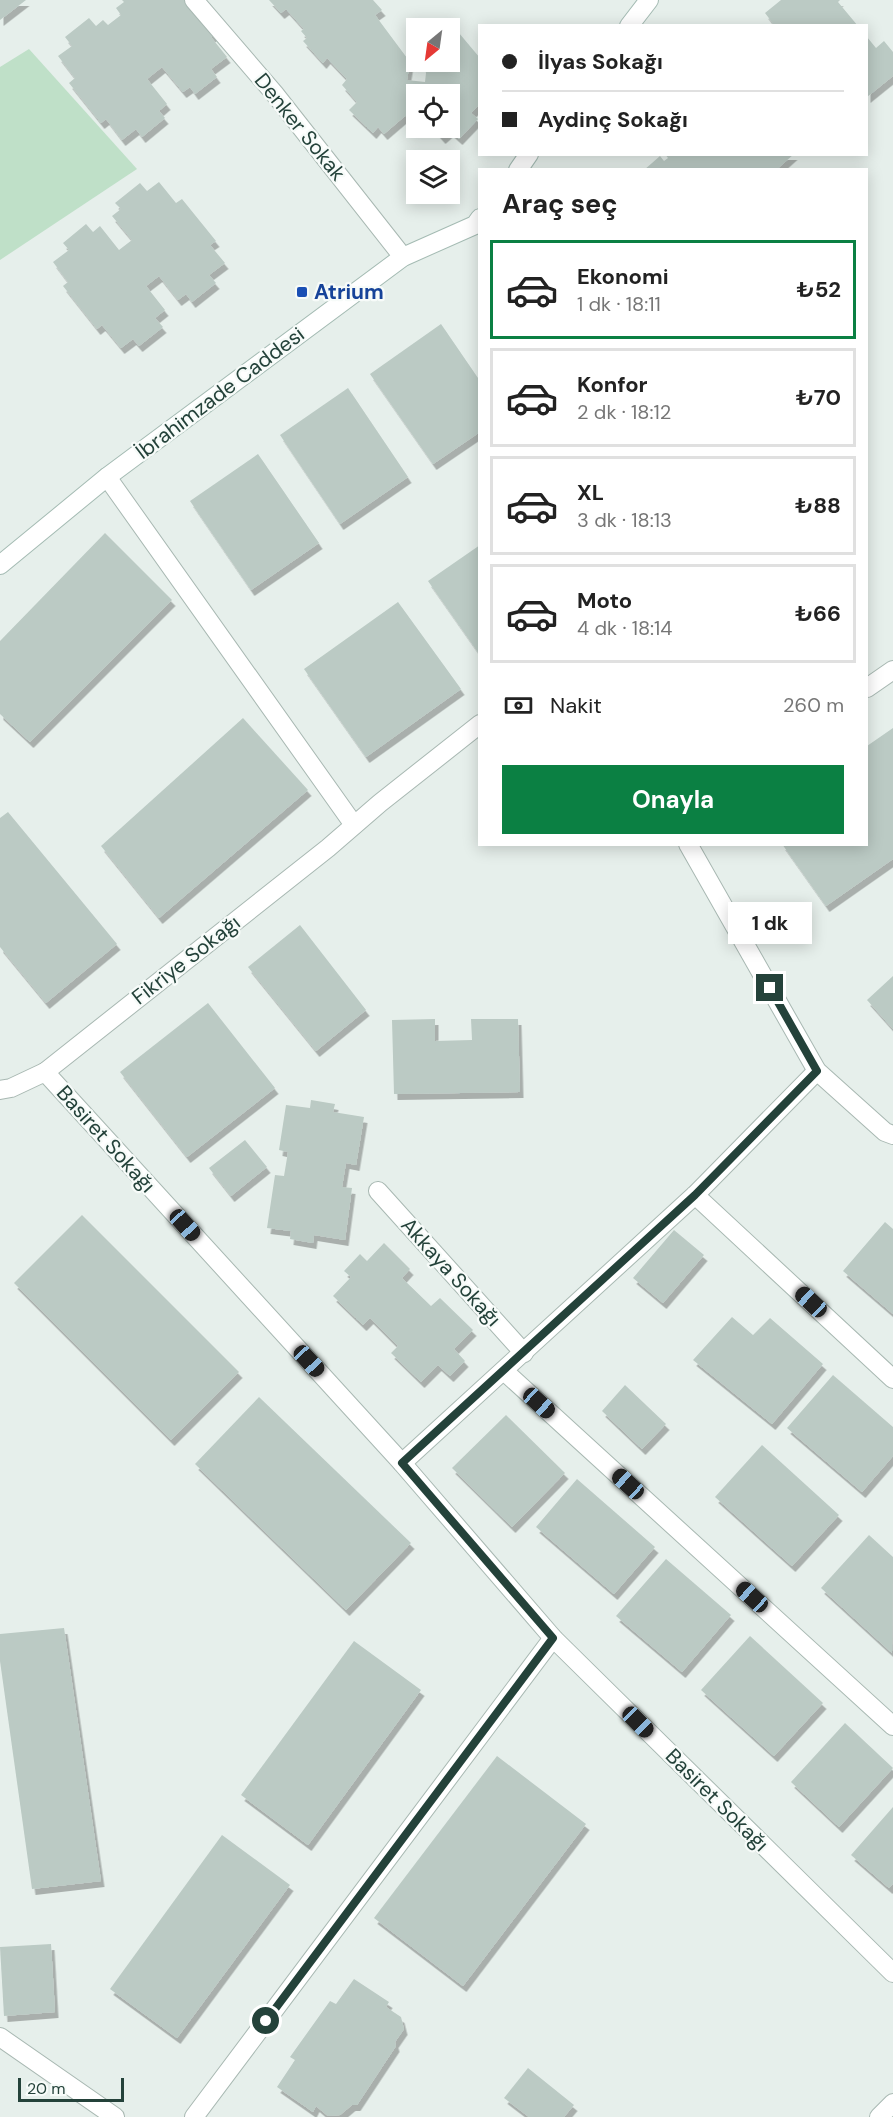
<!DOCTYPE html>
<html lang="tr">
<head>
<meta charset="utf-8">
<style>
	:root { --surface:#fff; --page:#f2f2f2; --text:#222; --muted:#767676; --line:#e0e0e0; --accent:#0b8043 }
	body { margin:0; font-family:"DM Sans",sans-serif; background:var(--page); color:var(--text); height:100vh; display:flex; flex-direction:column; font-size:22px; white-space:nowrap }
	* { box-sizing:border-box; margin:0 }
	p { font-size:20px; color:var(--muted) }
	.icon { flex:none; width:33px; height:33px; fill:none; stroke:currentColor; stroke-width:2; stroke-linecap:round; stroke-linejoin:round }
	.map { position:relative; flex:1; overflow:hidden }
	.side { position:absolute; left:478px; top:168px; width:390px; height:678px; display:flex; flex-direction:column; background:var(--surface); border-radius:0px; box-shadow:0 3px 15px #0003 }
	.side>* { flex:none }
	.guide { position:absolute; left:478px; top:24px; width:390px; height:132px; border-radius:0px; box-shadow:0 3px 15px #0003; display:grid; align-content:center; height:132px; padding:0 24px; background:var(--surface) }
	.needle { width:39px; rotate:209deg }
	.controls { position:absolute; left:406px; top:18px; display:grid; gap:12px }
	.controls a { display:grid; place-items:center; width:54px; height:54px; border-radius:0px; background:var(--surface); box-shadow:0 3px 15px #0003; font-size:30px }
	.scale { position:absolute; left:18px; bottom:15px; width:106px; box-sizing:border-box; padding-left:6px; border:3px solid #24423a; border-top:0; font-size:16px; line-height:21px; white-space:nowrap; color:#24423a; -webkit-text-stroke:4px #f7fbf9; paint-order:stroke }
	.end { position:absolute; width:27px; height:27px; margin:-14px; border:8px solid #24423a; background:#fff; box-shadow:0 0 0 3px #fff }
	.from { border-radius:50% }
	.bubble { position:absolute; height:42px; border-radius:0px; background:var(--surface); box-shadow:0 3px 15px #0003; font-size:20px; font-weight:700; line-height:42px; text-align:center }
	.car { position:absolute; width:18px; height:36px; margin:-18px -9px; border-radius:8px; box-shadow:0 0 4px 2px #0007; background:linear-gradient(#222 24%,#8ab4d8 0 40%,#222 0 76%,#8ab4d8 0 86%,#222 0) }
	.guide b { display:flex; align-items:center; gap:21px; height:57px; font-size:22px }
	.guide b+b { border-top:2px solid var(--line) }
	.guide i { width:15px; height:15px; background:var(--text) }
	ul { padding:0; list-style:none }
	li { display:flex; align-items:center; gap:18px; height:99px; margin:0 12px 9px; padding:0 12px; border:3px solid var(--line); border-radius:0px }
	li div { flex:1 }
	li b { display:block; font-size:22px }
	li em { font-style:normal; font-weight:700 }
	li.current { border-color:var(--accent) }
	li>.icon { width:54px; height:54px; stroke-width:1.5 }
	h2 { padding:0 24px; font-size:27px; line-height:72px }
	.pay { display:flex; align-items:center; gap:15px; height:66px; padding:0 24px; font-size:22px }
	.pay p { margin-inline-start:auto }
	.cta { display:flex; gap:12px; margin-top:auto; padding:12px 24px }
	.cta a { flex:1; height:69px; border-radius:0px; background:var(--accent); color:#fff; font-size:24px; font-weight:700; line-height:69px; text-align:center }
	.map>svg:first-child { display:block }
	.green { fill:#bfe0c8 }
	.building { fill:#bbcac4; filter:url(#shadow) }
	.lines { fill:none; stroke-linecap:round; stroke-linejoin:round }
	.minor-casing { stroke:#a8b8b2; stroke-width:20 }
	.secondary-casing { stroke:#a4bbb3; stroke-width:20 }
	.minor { stroke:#fff; stroke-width:18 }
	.secondary { stroke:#fff; stroke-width:18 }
	.route { stroke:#24423a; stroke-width:8 }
	.transit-dot { fill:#1a4fb4; stroke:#f7fbf9; stroke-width:2 }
	.labels { text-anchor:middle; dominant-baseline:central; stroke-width:4.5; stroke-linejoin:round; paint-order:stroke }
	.street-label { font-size:21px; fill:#24423a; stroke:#f7fbf9 }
	.transit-label { font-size:21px; font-weight:bold; fill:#164399; stroke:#f7fbf9; text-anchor:start }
</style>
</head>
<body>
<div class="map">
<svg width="893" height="2117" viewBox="0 0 893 2117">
	<defs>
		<filter id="shadow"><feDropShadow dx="3.5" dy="6" stdDeviation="0" flood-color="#0004"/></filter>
	</defs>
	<rect width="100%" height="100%" fill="#e6efeb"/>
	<path class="green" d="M 29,49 L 137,169 L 0,260 L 0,67 Z"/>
	<g class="building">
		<path d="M 0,0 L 26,0 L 0,20 Z"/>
		<path d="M 122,0 L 191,0 L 217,32 L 211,37 L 227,57 L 211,69 L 217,77 L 195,94 L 190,87 L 183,92 L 162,67 L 147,79 L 167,104 L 159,111 L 165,118 L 142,137 L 136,129 L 122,140 L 106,119 L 101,123 L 69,83 L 75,78 L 58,56 L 72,46 L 65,37 L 89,18 L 96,26 L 103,20 L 108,25 L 121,15 L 116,8 L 124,2 Z"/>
		<path d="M 269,0 L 373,0 L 382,10 L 375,15 L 410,62 L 407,80 L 425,82 L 426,73 L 423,63 L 425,62 L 450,62 L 450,41 L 459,33 L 480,58 L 480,104 L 471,113 L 478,119 L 459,139 L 450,131 L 442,138 L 433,128 L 450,128 L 450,94 L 417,94 L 417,117 L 405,116 L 384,134 L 378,127 L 373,133 L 349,110 L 357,102 L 342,85 L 347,79 L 327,58 L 323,63 L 303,41 L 307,38 L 301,31 L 304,29 L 286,9 L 281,13 Z"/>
		<path d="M 781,0 L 840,0 L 838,2 L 858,26 L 775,26 L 765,13 Z"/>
		<path d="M 867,37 L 876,48 L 884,41 L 893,52 L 893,76 L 867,97 Z"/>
		<path d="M 665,154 L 794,154 L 776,170 L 644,170 L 660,156 L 664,161 L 668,158 Z"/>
		<path d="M 159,182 L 176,203 L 182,199 L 216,241 L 210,245 L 225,263 L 209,275 L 216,283 L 192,302 L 186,294 L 178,300 L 159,276 L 146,286 L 165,310 L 155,318 L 163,327 L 139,346 L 133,339 L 121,348 L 102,325 L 97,329 L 63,286 L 68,282 L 53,262 L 69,250 L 63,243 L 86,224 L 93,232 L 100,226 L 119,250 L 132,240 L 112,216 L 121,209 L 115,203 L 140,183 L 147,191 Z"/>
		<path d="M 441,324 L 480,381 L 480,432 L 433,464 L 370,374 Z"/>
		<path d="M 348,388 L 408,477 L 340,524 L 280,435 Z"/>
		<path d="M 258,454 L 319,543 L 251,590 L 190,501 Z"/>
		<path d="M 105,533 L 172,600 L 30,742 L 0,714 L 0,641 Z"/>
		<path d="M 480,545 L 480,655 L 428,581 Z"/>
		<path d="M 398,602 L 461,689 L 366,757 L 304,669 Z"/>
		<path d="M 243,718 L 308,790 L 159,918 L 101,846 Z"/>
		<path d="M 893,728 L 893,859 L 826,906 L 782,844 L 867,844 L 867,746 Z"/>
		<path d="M 8,812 L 117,944 L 46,1003 L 0,947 L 0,818 Z"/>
		<path d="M 300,925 L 366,1010 L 316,1051 L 248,967 Z"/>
		<path d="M 893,976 L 893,1029 L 867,1000 Z"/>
		<path d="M 208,1003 L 275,1088 L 187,1157 L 120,1072 Z"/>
		<path d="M 435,1019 L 435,1041 L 472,1040 L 471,1019 L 518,1019 L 520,1092 L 394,1094 L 392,1020 Z"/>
		<path d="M 311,1100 L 335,1104 L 333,1112 L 364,1117 L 356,1165 L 346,1163 L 342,1187 L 352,1188 L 345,1240 L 314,1235 L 313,1243 L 290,1239 L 291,1231 L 267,1228 L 275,1175 L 284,1176 L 288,1152 L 279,1150 L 286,1105 L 310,1108 Z"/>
		<path d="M 245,1140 L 267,1167 L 231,1196 L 209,1168 Z"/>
		<path d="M 82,1215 L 239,1372 L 171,1440 L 14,1283 Z"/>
		<path d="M 885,1222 L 893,1229 L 893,1314 L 843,1271 Z"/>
		<path d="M 674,1230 L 704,1255 L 663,1303 L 633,1278 Z"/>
		<path d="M 384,1243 L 410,1269 L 402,1278 L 431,1306 L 440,1298 L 473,1330 L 454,1349 L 465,1361 L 450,1376 L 438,1365 L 421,1382 L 391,1353 L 398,1346 L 370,1318 L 363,1325 L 333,1296 L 351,1277 L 344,1271 L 360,1254 L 367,1261 Z"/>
		<path d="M 732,1317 L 753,1335 L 770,1318 L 823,1364 L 772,1424 L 693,1360 Z"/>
		<path d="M 833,1375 L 893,1427 L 893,1456 L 862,1492 L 787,1428 Z"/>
		<path d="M 625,1385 L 666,1424 L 642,1449 L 602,1411 Z"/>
		<path d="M 259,1397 L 411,1543 L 346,1610 L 195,1464 Z"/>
		<path d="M 506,1415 L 565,1473 L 512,1527 L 452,1468 Z"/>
		<path d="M 762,1445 L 839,1515 L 792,1566 L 715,1497 Z"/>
		<path d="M 577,1479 L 655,1547 L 614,1594 L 536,1527 Z"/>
		<path d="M 869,1535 L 893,1557 L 892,1653 L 821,1588 Z"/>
		<path d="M 666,1559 L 731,1615 L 682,1672 L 616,1616 Z"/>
		<path d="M 64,1628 L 101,1881 L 32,1889 L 0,1661 L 0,1634 Z"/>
		<path d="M 750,1636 L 823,1703 L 774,1756 L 701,1690 Z"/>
		<path d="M 354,1641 L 421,1690 L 308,1845 L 241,1795 Z"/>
		<path d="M 845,1723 L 893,1768 L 839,1827 L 791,1782 Z"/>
		<path d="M 497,1756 L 586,1824 L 463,1986 L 374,1918 Z"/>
		<path d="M 893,1807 L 893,1884 L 889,1888 L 851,1855 Z"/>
		<path d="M 222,1835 L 290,1885 L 177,2038 L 110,1989 Z"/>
		<path d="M 51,1944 L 55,2012 L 4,2016 L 0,1947 Z"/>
		<path d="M 354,1979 L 389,2002 L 386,2007 L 401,2017 L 404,2029 L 395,2042 L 396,2046 L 357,2105 L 352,2105 L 340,2115 L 328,2116 L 316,2106 L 313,2112 L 277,2087 L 295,2060 L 290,2057 L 330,2001 L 336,2004 Z"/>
		<path d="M 528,2068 L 574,2105 L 564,2117 L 529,2117 L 504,2098 Z"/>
	</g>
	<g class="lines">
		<defs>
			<g id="minor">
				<path d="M 194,0 L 274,93 L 403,257"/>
				<path d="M 107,477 L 354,825"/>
				<path d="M 867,688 L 893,670"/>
				<path d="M 688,844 L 817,1071 L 885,1132 L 893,1135"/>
				<path d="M 45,1072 L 328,848 L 380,803 L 480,724"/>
				<path d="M 0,1090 L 11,1088 L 45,1072 L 402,1463 L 553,1638 L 893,1973"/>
				<path d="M 378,1191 L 524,1353"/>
				<path d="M 695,1195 L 893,1379"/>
				<path d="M 504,1371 L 893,1726"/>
				<path d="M 402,1463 L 695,1195 L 817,1071"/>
				<path d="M 0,2037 L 115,2117"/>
				<path d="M 194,2117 L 553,1638"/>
				<path d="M 879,2117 L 893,2103"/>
			</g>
			<g id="secondary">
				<path d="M 629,26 L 649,0"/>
				<path d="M 518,170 L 529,154"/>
				<path d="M 0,565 L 107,477 L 403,257 L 475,225 L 480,218"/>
			</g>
		</defs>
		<use href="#minor" class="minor-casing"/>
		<use href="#secondary" class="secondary-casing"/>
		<use href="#minor" class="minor"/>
		<use href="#secondary" class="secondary"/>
	</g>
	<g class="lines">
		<path class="route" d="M 266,2021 L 553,1638 L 402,1463 L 695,1195 L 817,1071 L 770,988"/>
	</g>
	<rect class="transit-dot" x="296" y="286" width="12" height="12" rx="3"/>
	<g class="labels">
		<g class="street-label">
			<text transform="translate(300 127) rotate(51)">Denker Sokak</text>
			<text transform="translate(220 393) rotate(-37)">İbrahimzade Caddesi</text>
			<text transform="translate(186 960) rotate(-38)">Fikriye Sokağı</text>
			<text transform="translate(106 1139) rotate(48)">Basiret Sokağı</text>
			<text transform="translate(451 1272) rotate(48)">Akkaya Sokağı</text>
			<text transform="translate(717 1800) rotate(45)">Basiret Sokağı</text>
		</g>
		<g class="transit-label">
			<text x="314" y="292">Atrium</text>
		</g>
	</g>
</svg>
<div class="controls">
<a><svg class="needle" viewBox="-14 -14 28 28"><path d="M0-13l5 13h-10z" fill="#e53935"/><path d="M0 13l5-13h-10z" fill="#767676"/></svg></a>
<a><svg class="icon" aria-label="locate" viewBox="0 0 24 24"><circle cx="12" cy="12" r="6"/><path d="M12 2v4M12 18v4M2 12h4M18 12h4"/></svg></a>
<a><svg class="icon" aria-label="layers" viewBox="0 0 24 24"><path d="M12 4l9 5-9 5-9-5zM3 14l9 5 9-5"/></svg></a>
</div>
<div class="scale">20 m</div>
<i class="end from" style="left:266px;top:2021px"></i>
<i class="end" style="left:770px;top:988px"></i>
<div class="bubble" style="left:728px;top:902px;width:84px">1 dk</div>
<i class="car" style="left:185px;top:1225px;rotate:138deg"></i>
<i class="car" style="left:811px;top:1302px;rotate:313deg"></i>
<i class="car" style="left:309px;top:1361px;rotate:137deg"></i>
<i class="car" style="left:539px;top:1403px;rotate:132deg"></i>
<i class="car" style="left:628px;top:1484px;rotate:312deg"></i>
<i class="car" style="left:752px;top:1597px;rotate:312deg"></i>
<i class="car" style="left:638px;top:1722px;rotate:135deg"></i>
<div class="guide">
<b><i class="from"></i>İlyas Sokağı</b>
<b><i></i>Aydinç Sokağı</b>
</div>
<section class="side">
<h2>Araç seç</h2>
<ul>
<li class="current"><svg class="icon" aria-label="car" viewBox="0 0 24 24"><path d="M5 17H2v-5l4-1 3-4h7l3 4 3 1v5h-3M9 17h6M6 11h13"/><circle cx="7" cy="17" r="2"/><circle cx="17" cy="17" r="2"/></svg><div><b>Ekonomi</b><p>1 dk · 18:11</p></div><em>₺52</em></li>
<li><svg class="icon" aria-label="car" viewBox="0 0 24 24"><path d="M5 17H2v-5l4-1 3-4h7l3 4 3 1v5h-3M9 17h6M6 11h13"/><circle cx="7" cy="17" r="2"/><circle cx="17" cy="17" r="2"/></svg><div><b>Konfor</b><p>2 dk · 18:12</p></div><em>₺70</em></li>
<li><svg class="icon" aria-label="car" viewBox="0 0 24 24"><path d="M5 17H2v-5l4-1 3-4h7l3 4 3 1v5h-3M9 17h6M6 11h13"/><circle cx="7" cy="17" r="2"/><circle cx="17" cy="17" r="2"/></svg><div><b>XL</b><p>3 dk · 18:13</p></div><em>₺88</em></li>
<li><svg class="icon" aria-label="car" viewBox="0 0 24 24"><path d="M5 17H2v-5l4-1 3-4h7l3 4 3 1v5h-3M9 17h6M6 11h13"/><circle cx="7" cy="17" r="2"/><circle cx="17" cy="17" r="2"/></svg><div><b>Moto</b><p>4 dk · 18:14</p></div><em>₺66</em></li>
</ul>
<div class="pay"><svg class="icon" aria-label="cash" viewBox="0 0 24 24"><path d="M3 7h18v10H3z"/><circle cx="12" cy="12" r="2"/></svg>Nakit<p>260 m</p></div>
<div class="cta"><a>Onayla</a></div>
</section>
</div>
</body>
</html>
